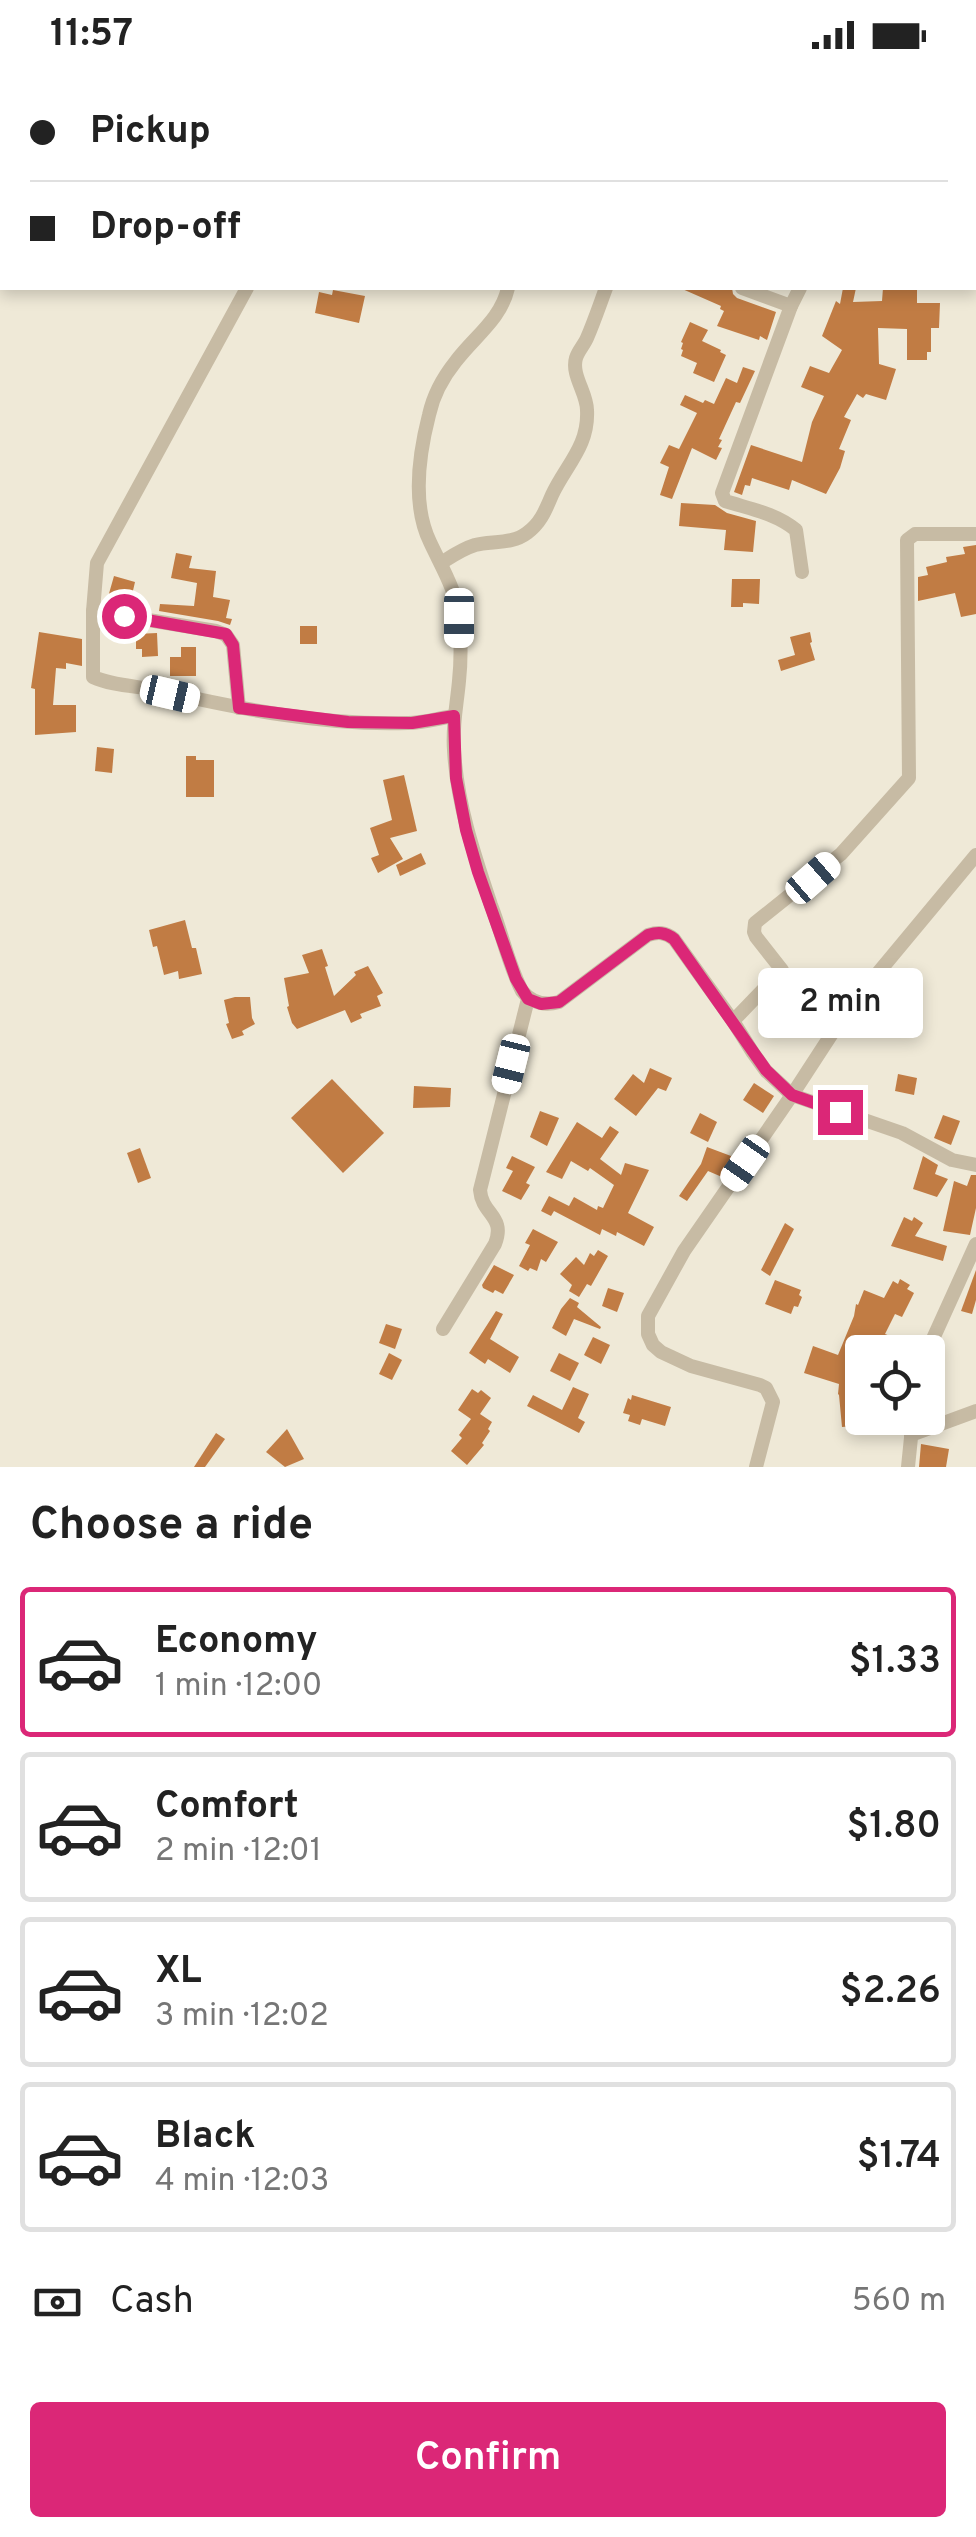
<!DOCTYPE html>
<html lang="en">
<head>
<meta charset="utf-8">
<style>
	:root { --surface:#fff; --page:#f2f2f2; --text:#222; --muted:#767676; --line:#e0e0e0; --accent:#db2777 }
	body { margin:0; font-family:Overpass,sans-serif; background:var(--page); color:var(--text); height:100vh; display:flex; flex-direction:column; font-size:38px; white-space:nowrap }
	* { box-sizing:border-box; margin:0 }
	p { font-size:32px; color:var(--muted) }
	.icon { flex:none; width:55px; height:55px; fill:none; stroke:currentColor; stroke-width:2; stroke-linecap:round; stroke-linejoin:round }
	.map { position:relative; height:1397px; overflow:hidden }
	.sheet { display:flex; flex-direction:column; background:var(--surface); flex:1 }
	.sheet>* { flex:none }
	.top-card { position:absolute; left:0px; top:0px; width:978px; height:220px; box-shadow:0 5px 15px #0003; display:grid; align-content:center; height:220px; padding:0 30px; background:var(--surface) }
	.controls { position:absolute; left:845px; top:1265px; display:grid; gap:20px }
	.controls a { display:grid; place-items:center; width:100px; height:100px; border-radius:10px; background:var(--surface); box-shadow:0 5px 15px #0003; font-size:50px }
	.end { position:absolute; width:45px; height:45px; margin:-22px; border:12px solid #db2777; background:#fff; box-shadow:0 0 0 5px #fff }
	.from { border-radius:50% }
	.bubble { position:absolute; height:70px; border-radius:10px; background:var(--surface); box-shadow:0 5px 15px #0003; font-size:32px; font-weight:600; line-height:70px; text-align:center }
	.car { position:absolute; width:30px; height:60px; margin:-30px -15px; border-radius:12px; box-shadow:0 0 8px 2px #0007; background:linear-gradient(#fff 24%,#345 0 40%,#fff 0 76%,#345 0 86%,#fff 0) }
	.top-card b { display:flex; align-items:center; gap:35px; height:95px; font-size:38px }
	.top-card b+b { border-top:2px solid var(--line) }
	.top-card i { width:25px; height:25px; background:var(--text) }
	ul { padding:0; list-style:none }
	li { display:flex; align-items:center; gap:30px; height:150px; margin:0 20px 15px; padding:0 10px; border:5px solid var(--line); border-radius:10px }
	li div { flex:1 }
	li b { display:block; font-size:38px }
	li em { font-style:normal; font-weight:600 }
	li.active { border-color:var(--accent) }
	li>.icon { width:90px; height:90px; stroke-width:1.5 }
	h2 { padding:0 30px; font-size:45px; line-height:120px }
	.pay { display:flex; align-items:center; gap:25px; height:110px; padding:0 30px; font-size:38px }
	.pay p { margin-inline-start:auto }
	.primary-button { display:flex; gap:20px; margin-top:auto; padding:20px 30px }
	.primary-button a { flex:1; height:115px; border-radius:10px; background:var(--accent); color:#fff; font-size:40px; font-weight:600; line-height:115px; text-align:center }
	.status { display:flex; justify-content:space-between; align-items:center; height:70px; padding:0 50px; background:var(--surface); direction:ltr }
	.status svg { height:28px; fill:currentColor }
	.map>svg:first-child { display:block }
	.building { fill:#c17c44 }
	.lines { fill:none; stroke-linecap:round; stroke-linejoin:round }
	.minor { stroke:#c7bba4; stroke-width:14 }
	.route { stroke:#db2777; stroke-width:12 }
</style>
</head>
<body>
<div class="status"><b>11:57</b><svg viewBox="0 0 49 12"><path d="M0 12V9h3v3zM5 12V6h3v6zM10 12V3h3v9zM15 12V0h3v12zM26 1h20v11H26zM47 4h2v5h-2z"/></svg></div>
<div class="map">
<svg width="976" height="1397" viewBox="0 0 976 1397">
	<rect width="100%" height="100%" fill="#efe9d7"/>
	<g class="building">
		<path d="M 680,218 L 732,218 L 733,224 L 737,228 L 776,242 L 767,270 L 760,266 L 759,270 L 717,256 L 724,241 L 720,239 L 721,236 Z"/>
		<path d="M 843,218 L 856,218 L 853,232 L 882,231 L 883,218 L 917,218 L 917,233 L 940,233 L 939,258 L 931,258 L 931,282 L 927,282 L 927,290 L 907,290 L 907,259 L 878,258 L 879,294 L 896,299 L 886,330 L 866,324 L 863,328 L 857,324 L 844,347 L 851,350 L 839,379 L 845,381 L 840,398 L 826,424 L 792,410 L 789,420 L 752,408 L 750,416 L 745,415 L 742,425 L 734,422 L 751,375 L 802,392 L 812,352 L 824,326 L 801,317 L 810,296 L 829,303 L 842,280 L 822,266 L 836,231 L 840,234 Z"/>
		<path d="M 333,220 L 365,226 L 359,253 L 315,243 L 319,222 L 332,225 Z"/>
		<path d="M 690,252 L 708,260 L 702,271 L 721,280 L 720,282 L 726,285 L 714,312 L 693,303 L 697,293 L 681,286 L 683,280 L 681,279 L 683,273 L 681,272 Z"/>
		<path d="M 743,297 L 755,301 L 740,333 L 736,332 L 719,369 L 722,370 L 718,377 L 722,378 L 716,390 L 692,378 L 672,429 L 660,425 L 669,397 L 660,393 L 669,375 L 679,379 L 697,343 L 680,335 L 685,325 L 703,333 L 705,330 L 714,334 L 726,308 L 737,313 Z"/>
		<path d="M 681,433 L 715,435 L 727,443 L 756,451 L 753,482 L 724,480 L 726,460 L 679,456 Z"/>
		<path d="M 976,475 L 976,544 L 961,547 L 955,523 L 918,531 L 918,507 L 928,505 L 926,497 L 947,492 L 946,487 L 965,484 L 963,477 Z"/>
		<path d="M 176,483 L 192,486 L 189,498 L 216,501 L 213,527 L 230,530 L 226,548 L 232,549 L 230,555 L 218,551 L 159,541 L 160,534 L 194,536 L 197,513 L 171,508 Z"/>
		<path d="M 114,506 L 135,512 L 132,525 L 138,527 L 135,537 L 113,534 L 115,529 L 108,527 Z"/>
		<path d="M 732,509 L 760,509 L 759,534 L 743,533 L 743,537 L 731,537 Z"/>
		<rect x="300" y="556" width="17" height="18"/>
		<path d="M 39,562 L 82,569 L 82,596 L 66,593 L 66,599 L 56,598 L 53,635 L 76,635 L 76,662 L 35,665 L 35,619 L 31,618 Z"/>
		<path d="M 810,562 L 812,572 L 810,573 L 815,590 L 781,601 L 778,590 L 795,585 L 790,567 Z"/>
		<path d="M 157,563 L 158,586 L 142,587 L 142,579 L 136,579 L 136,564 Z"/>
		<path d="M 181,577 L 196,577 L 196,606 L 170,606 L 170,587 L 181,587 Z"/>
		<path d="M 97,677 L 114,679 L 112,703 L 95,701 Z"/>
		<path d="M 186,686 L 196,686 L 196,690 L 214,690 L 214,727 L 186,727 Z"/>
		<path d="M 404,705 L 417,761 L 390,768 L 403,789 L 378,803 L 371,788 L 379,785 L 370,758 L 392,750 L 383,710 Z"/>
		<path d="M 421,783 L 426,794 L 400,806 L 396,795 Z"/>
		<path d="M 185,850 L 192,878 L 196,878 L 202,904 L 179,909 L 178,901 L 164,905 L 157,876 L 153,877 L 149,860 Z"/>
		<path d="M 322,879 L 328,896 L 325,897 L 334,926 L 356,905 L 354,902 L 368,896 L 383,923 L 377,926 L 381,936 L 360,944 L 362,948 L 351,953 L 345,940 L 297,959 L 292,953 L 287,937 L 289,936 L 284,908 L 309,903 L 302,885 Z"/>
		<path d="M 235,927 L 250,927 L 252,948 L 255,954 L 242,961 L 244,965 L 232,969 L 226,954 L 229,953 L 224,930 Z"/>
		<path d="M 650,998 L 672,1008 L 666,1021 L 658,1018 L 636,1046 L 614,1029 L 633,1004 L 644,1013 Z"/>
		<path d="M 898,1004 L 917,1008 L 914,1025 L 895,1021 Z"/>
		<path d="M 332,1009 L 384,1063 L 343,1103 L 291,1048 Z"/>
		<path d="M 754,1013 L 774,1026 L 763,1043 L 743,1030 Z"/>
		<path d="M 414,1016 L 451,1018 L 450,1037 L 413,1038 Z"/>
		<path d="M 540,1041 L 559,1048 L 547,1076 L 530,1067 Z"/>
		<path d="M 700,1043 L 717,1052 L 708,1072 L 690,1063 Z"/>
		<path d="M 943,1045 L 960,1051 L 951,1075 L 934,1068 Z"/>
		<path d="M 577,1052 L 602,1068 L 610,1056 L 619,1062 L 600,1089 L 621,1105 L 625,1093 L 649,1100 L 628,1143 L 654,1157 L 644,1176 L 617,1162 L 616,1166 L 602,1159 L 600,1165 L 554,1141 L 551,1146 L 541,1141 L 549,1126 L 569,1136 L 574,1127 L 597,1140 L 598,1136 L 603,1138 L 614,1115 L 590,1098 L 588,1101 L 571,1091 L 562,1109 L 546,1102 Z"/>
		<path d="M 707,1077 L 731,1086 L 729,1098 L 722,1107 L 708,1101 L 687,1131 L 679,1126 L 701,1094 Z"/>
		<path d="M 140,1078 L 151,1108 L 138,1113 L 127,1083 Z"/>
		<path d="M 512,1086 L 535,1097 L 526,1113 L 530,1115 L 521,1130 L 502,1121 L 513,1101 L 506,1098 Z"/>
		<path d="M 923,1086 L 938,1095 L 935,1104 L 948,1109 L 937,1127 L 913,1119 Z"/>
		<path d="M 971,1105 L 976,1105 L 976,1138 L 970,1165 L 943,1161 L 954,1111 L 967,1116 Z"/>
		<path d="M 904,1147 L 912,1151 L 914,1147 L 923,1153 L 915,1166 L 947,1176 L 943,1191 L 891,1176 Z"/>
		<path d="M 785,1153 L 794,1159 L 770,1206 L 761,1200 Z"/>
		<path d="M 533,1159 L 558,1172 L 546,1192 L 541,1189 L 537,1201 L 530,1198 L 528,1201 L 519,1196 L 530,1175 L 525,1173 Z"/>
		<path d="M 598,1180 L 608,1186 L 591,1216 L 587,1214 L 579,1227 L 569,1221 L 572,1215 L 560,1204 L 576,1187 L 584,1195 L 590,1183 L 594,1186 Z"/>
		<path d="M 494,1195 L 514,1205 L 503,1224 L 495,1220 L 493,1223 L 483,1218 L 482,1215 Z"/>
		<path d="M 976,1200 L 976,1230 L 972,1244 L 961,1241 Z"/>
		<path d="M 900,1209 L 910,1215 L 907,1219 L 914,1223 L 902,1247 L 895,1244 L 885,1264 L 918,1277 L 916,1282 L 862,1282 L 862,1328 L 852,1325 L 854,1356 L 842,1357 L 839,1325 L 838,1324 L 839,1314 L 804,1303 L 813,1276 L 838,1285 L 854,1246 L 856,1234 L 858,1235 L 864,1220 L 884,1228 L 893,1211 L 898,1214 Z"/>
		<path d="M 775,1210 L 801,1220 L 799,1225 L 802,1227 L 798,1237 L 794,1236 L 791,1244 L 765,1234 Z"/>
		<path d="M 608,1218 L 624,1223 L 617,1242 L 602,1236 Z"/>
		<path d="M 570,1228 L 579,1233 L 577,1237 L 601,1257 L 600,1259 L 574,1249 L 566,1266 L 552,1258 L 561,1239 Z"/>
		<path d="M 496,1241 L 503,1244 L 490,1269 L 519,1287 L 510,1303 L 488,1289 L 485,1294 L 469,1283 Z"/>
		<path d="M 386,1254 L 402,1259 L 395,1279 L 379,1273 Z"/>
		<path d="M 593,1267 L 610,1275 L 601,1294 L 584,1285 Z"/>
		<path d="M 389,1283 L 402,1290 L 392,1310 L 379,1304 Z"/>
		<path d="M 559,1283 L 579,1293 L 570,1311 L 550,1301 Z"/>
		<path d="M 573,1317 L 589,1324 L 578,1348 L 585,1352 L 579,1363 L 527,1336 L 533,1325 L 562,1340 Z"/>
		<path d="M 472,1319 L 478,1323 L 481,1320 L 491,1328 L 480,1344 L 492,1352 L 488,1359 L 490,1361 L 482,1373 L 484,1375 L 467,1395 L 451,1381 L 462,1368 L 459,1365 L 471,1349 L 458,1340 Z"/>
		<path d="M 632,1325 L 671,1337 L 665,1356 L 642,1349 L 640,1355 L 628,1351 L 630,1345 L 623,1343 L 628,1328 L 631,1330 Z"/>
		<path d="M 287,1359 L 304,1389 L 285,1397 L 266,1382 Z"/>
		<path d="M 216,1363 L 225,1369 L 205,1397 L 194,1397 Z"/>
		<path d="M 921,1374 L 949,1379 L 946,1397 L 919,1397 Z"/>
	</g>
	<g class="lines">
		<g class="minor">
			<path d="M 388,0 L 393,2"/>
			<path d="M 289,2 L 290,0"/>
			<path d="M 520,2 L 521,0"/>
			<path d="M 907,2 L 908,0"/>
			<path d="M 975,209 L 976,209"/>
			<path d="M 247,218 L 97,493 L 93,541 L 93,607 C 113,616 139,616 161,621 C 241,639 325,656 408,653 C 423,653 439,648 454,646"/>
			<path d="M 508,218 C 501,249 475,266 456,291 C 444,306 433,326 429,345 C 419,384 412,435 430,472 C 442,498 457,521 459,550 C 461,570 461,592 459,611 C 457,634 452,656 454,680 C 457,734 474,784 491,835 C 502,863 508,894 522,921 C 532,933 544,936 559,932 L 648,865 C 658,862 665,862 674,869 L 733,951 L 753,983 L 766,1001 L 792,1025 L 902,1063 L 952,1090 L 976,1095"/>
			<path d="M 742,218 L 791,236"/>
			<path d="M 800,218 L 791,236 L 722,423 L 725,431 C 750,439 775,443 796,460 L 802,502"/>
			<path d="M 441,493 C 452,486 462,479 475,475 C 492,471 513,474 527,463 C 541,453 546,439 552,425 C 566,395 589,376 587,340 C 587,323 571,305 576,288 C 578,281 584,275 587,268 C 594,252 600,234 606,218"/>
			<path d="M 93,541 L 216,561 L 226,565 L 233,575 L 239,638"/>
			<path d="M 733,951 L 782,900 L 756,867 L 754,862 L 755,853 L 841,784 L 909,708 L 907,470 L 915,464 L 976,464"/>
			<path d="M 443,1259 L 495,1174 C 506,1146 482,1145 480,1120 L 528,929"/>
			<path d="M 927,1282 L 976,1174"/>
			<path d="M 911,1365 L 976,1341"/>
			<path d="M 756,1397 L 773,1332 L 766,1318 L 760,1315 L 691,1296 L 661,1282 L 653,1275 L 648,1264 L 648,1246 L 684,1181 L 792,1025 L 848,939 L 976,785"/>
			<path d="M 908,1397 L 913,1348"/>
		</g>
	</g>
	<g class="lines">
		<path class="route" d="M 124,546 L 226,564 L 233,575 L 239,638 L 348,652 L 412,653 L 454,646 L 456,708 L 466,760 L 478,802 L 516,909 L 528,929 L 541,934 L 559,932 L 648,865 C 658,862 665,862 674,869 L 766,1000 L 792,1025 L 840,1042"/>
	</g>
</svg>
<div class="controls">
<a><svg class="icon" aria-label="locate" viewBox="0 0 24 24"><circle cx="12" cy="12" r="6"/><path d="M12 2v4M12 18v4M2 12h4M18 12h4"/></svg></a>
</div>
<i class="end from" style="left:124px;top:546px"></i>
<i class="end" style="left:840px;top:1042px"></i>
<div class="bubble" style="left:758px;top:898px;width:165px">2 min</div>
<i class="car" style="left:459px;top:548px;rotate:180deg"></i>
<i class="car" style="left:170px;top:624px;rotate:103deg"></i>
<i class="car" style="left:813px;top:808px;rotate:49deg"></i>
<i class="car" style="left:511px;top:994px;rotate:194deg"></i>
<i class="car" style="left:745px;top:1093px;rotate:215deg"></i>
<div class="top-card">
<b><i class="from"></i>Pickup</b>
<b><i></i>Drop-off</b>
</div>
</div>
<section class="sheet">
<h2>Choose a ride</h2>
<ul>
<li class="active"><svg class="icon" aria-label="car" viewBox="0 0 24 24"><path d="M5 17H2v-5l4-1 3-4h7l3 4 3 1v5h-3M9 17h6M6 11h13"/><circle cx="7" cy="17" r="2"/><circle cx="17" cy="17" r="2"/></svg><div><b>Economy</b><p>1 min · 12:00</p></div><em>$1.33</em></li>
<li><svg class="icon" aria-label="car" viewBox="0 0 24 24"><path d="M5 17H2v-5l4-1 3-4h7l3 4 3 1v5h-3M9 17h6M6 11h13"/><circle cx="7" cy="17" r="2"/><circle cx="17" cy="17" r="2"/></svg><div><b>Comfort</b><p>2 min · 12:01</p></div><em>$1.80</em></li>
<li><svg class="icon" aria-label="car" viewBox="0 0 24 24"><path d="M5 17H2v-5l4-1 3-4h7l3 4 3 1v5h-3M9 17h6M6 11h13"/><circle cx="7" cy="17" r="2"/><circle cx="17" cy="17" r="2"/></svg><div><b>XL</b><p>3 min · 12:02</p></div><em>$2.26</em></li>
<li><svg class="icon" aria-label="car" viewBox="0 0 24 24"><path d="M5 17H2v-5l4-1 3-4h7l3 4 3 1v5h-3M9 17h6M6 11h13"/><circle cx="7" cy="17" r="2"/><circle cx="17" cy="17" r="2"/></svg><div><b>Black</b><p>4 min · 12:03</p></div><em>$1.74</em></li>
</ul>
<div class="pay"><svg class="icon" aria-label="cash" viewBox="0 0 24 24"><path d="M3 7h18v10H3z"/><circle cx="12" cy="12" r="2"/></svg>Cash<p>560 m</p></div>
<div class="primary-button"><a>Confirm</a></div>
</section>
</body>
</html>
